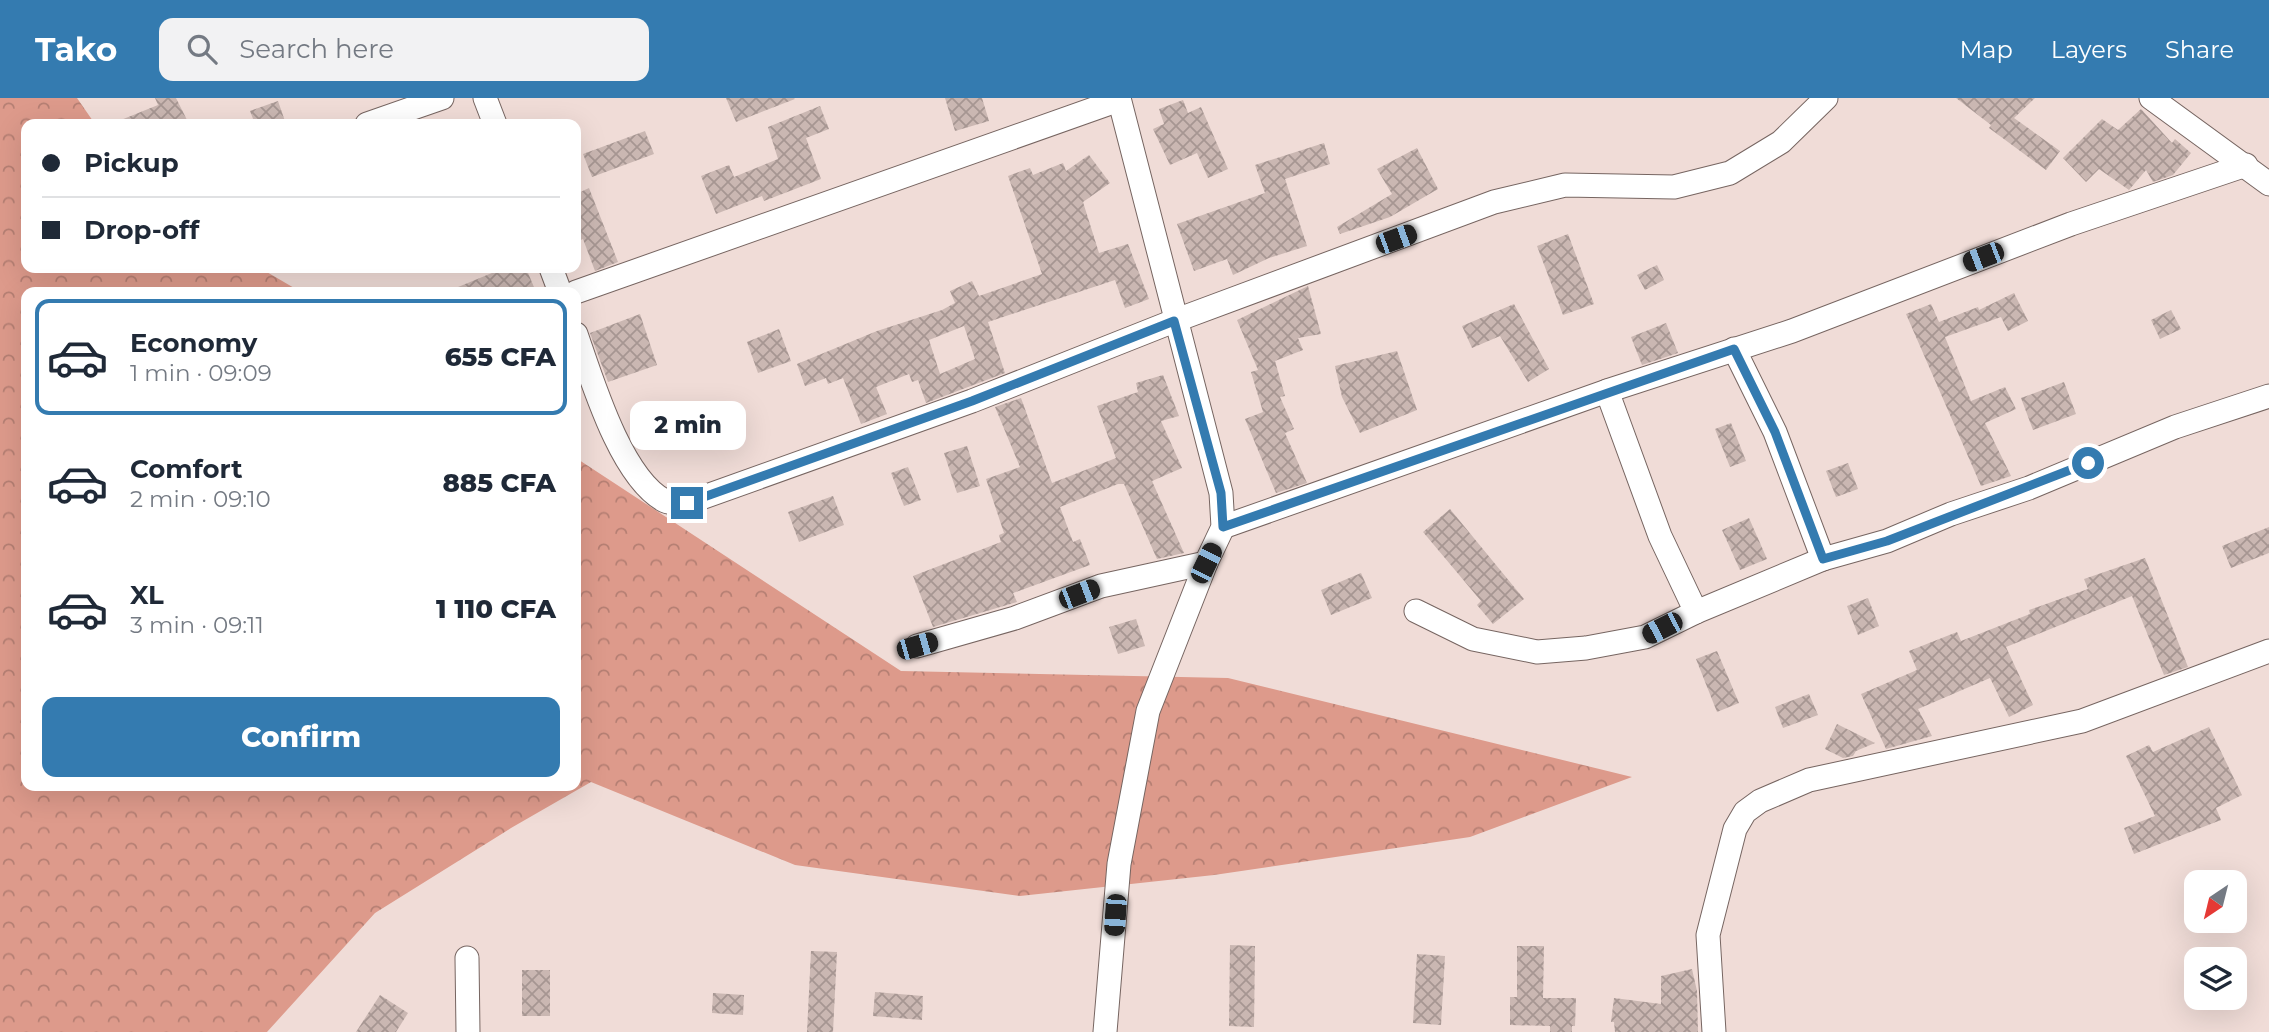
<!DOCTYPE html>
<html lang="en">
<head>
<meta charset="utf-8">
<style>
	:root { --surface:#fff; --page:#f2f2f3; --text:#1f2937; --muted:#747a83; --line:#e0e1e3; --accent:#347bb0 }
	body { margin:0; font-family:Montserrat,sans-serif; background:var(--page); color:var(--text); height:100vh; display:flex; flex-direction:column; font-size:26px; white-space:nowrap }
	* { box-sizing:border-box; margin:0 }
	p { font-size:23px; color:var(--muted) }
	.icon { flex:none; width:38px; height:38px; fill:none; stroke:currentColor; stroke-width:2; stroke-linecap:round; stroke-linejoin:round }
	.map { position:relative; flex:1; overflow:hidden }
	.details { position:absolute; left:21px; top:189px; width:560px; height:504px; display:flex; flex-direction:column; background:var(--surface); border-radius:14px; box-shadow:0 7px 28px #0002 }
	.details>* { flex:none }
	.banner { position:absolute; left:21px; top:21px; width:560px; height:154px; border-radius:14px; box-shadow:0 7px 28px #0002; display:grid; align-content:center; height:154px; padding:0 21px; background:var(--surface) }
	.needle { width:46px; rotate:215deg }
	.fabs { position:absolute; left:2184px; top:772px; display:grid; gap:14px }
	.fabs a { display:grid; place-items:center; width:63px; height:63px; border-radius:14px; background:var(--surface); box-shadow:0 7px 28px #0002; font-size:35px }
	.end { position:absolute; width:32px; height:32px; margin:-16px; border:9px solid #347bb0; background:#fff; box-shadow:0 0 0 4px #fff }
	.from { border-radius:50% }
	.bubble { position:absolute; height:49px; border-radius:14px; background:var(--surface); box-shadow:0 7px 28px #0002; font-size:23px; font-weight:800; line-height:49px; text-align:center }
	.car { position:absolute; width:21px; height:42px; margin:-21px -10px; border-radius:9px; box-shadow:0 0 5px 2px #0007; background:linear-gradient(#222 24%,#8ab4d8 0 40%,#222 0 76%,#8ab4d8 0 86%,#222 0) }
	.banner b { display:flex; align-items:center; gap:24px; height:66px; font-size:26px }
	.banner b+b { border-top:2px solid var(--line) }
	.banner i { width:18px; height:18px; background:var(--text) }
	ul { padding:12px 0 0; list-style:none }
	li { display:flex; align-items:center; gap:21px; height:116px; margin:0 14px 10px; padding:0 7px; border:4px solid transparent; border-radius:14px }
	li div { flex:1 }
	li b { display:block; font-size:26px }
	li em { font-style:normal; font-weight:800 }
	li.current { border-color:var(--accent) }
	li>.icon { width:63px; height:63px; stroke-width:1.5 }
	.button { display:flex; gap:14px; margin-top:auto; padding:14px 21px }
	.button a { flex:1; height:80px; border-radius:14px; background:var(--accent); color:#fff; font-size:28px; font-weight:800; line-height:80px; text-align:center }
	header { display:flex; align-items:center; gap:42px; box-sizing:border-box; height:98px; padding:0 35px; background:var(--accent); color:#fff }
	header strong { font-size:33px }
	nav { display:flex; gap:38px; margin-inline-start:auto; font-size:24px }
	.search { width:490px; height:63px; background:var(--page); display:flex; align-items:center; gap:18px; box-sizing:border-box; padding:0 24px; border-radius:14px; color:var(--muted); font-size:26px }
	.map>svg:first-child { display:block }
	.forest { fill:url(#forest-crowns) }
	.building { fill:url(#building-cross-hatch); fill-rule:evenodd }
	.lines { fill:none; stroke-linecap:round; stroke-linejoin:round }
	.street-casing { stroke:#766561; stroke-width:25 }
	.street { stroke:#fff; stroke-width:23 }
	.route { stroke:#347bb0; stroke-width:9 }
</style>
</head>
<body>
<header>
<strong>Tako</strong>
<div class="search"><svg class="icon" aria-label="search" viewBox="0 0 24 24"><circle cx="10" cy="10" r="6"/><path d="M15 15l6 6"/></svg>Search here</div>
<nav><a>Map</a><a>Layers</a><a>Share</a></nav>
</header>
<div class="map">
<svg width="2269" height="934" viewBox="0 0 2269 934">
	<defs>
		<pattern id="forest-crowns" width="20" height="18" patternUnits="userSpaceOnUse" patternTransform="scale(1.75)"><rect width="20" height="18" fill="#dd9a8b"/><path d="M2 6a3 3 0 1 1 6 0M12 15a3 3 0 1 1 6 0" fill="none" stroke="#b57f73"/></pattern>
		<pattern id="building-cross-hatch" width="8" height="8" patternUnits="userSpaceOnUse" patternTransform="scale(1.75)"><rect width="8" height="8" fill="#cab7b2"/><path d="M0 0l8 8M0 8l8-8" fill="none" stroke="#a69692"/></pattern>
	</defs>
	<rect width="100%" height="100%" fill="#f0dcd7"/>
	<path class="forest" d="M 0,0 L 77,0 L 95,26 L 26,26 L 26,170 L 260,170 L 301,194 L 26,194 L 26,688 L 576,688 L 576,360 L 901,573 L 1228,580 L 1632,679 L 1470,739 L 1214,777 L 1020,798 L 795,767 L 591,684 L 511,730 L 375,815 L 267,934 L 0,934 Z"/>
	<g class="building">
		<path d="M 155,0 L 176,0 L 189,26 L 111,26 L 158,7 Z"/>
		<path d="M 726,0 L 794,0 L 795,1 L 736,24 Z"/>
		<path d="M 945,0 L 982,0 L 989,23 L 955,33 Z"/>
		<path d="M 1956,0 L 2035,0 L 2014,20 L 2060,53 L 2046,72 L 1989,30 L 1991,27 Z"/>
		<path d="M 1183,2 L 1188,15 L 1201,9 L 1228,71 L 1208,80 L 1197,55 L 1170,67 L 1153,31 L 1164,26 L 1159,11 Z"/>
		<path d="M 278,3 L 286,26 L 255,26 L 250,13 Z"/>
		<path d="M 820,8 L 829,31 L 806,40 L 821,81 L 764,103 L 762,98 L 716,116 L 701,78 L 729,67 L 734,79 L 778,61 L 768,29 Z"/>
		<path d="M 2141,11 L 2172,45 L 2175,41 L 2191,55 L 2173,77 L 2153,84 L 2146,72 L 2129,92 L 2099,71 L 2086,84 L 2063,60 L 2102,21 L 2118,32 Z"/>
		<path d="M 645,33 L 654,56 L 592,79 L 583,56 Z"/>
		<path d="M 1324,45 L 1330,66 L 1285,81 L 1307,148 L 1269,160 L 1233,177 L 1227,161 L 1194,173 L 1177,126 L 1265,95 L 1255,67 Z"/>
		<path d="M 1417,50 L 1438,91 L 1390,119 L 1340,136 L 1337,129 L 1392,96 L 1377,71 Z"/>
		<path d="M 1089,57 L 1110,85 L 1083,104 L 1099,155 L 1128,146 L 1149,201 L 1125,210 L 1115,182 L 988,224 L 1005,275 L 926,305 L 918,282 L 912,284 L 909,276 L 876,289 L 887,316 L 861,326 L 843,280 L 828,286 L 826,280 L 805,288 L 797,266 L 877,233 L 942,212 L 955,205 L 950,193 L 972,183 L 979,198 L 1042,176 L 1008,78 L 1030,70 L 1033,77 L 1063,65 L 1066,73 ZM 964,228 L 975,261 L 940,276 L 929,242 Z"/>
		<path d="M 589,90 L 618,164 L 595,173 L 583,141 L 576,144 L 576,96 Z"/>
		<path d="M 1568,136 L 1594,206 L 1563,217 L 1537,148 Z"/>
		<path d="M 1657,167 L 1664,182 L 1645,192 L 1637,177 Z"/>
		<path d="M 504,170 L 526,170 L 536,194 L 446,194 Z"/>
		<path d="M 1308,188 L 1321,236 L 1298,240 L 1303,252 L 1275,263 L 1285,298 L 1280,299 L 1294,331 L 1285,335 L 1307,385 L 1276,395 L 1245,321 L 1263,314 L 1251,274 L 1258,272 L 1237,222 Z"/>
		<path d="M 2014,195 L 2028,223 L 2008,233 L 2001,219 L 1945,239 L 1971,303 L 2005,289 L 2016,311 L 1985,325 L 2011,378 L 1981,388 L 1906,216 L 1931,206 L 1939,224 L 1978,209 L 1979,212 Z"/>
		<path d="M 1514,206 L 1549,271 L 1528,284 L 1500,238 L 1472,250 L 1462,228 Z"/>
		<path d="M 2171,212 L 2181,231 L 2160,241 L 2151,222 Z"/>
		<path d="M 640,216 L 657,267 L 608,284 L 590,235 Z"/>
		<path d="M 1666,225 L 1678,255 L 1642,267 L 1631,239 Z"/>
		<path d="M 779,231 L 791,263 L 758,275 L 747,244 Z"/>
		<path d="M 1397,253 L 1417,312 L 1360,335 L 1342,299 L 1335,268 Z"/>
		<path d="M 1163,277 L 1179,318 L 1161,323 L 1182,370 L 1152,383 L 1184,455 L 1157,461 L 1124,386 L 1118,386 L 1060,409 L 1073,444 L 1080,441 L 1090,467 L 1013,495 L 1017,504 L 933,529 L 913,478 L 1001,444 L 999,437 L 1004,435 L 986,381 L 1020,369 L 995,309 L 1021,300 L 1052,385 L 1116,360 L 1097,308 L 1138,294 L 1136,285 Z"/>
		<path d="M 2064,284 L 2076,316 L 2033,332 L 2021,300 Z"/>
		<path d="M 1731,325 L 1746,363 L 1730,369 L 1715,331 Z"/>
		<path d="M 967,348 L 980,388 L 957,395 L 944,355 Z"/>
		<path d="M 1848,365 L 1858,391 L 1836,399 L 1826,373 Z"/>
		<path d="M 908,369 L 921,402 L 904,408 L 891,375 Z"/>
		<path d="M 833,398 L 844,427 L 799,444 L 788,414 Z"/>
		<path d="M 1450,411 L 1524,501 L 1493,526 L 1477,507 L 1481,503 L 1423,434 Z"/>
		<path d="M 1749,420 L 1767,461 L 1740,472 L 1722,432 Z"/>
		<path d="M 2269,429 L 2269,455 L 2231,470 L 2222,448 Z"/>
		<path d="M 2145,460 L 2188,569 L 2164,577 L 2132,498 L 2006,549 L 2033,607 L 2009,619 L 1990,580 L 1918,611 L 1932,638 L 1886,651 L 1861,596 L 1917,572 L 1909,553 L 1957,534 L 1961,543 L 2030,516 L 2029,512 L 2088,491 L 2084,481 Z"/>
		<path d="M 1361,475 L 1372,500 L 1331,517 L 1321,492 Z"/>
		<path d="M 1868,500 L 1879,528 L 1858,537 L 1847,508 Z"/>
		<path d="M 1136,521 L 1145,548 L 1118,556 L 1109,529 Z"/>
		<path d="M 1717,553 L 1739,605 L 1717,614 L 1696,561 Z"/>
		<path d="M 1809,596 L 1818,617 L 1783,630 L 1775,609 Z"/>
		<path d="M 1837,626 L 1875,645 L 1856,653 L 1853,658 L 1843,660 L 1825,651 Z"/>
		<path d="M 2209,629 L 2242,697 L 2216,710 L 2221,722 L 2134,756 L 2124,730 L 2155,718 L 2126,658 L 2149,647 L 2153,654 Z"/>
		<path d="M 1230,847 L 1255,848 L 1254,929 L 1229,928 Z"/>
		<path d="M 1517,848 L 1544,848 L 1543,900 L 1576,900 L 1575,928 L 1572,928 L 1572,934 L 1550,934 L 1550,928 L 1510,927 L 1510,899 L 1517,899 Z"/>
		<path d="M 811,853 L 837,854 L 833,934 L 807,934 Z"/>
		<path d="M 1417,856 L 1445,858 L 1441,927 L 1413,925 Z"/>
		<path d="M 1692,871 L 1697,893 L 1698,934 L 1615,934 L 1614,924 L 1611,924 L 1614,900 L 1661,906 L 1661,878 Z"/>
		<rect x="522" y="872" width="28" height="46"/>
		<path d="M 875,894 L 923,898 L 922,922 L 873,918 Z"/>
		<path d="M 713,895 L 744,897 L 743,917 L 712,915 Z"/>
		<path d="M 380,897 L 408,915 L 396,934 L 356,934 Z"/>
	</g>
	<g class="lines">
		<defs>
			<g id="street">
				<path d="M 485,0 L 495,26"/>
				<path d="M 2151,0 L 2269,86"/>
				<path d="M 367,26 L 442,0"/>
				<path d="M 551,170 L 560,194"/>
				<path d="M 576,194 L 1119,2"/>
				<path d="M 576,236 C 592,282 621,380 665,403 C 671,406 680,405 687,405 L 972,303 L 1174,223 L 1494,104 L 1565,87 L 1674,89 L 1730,75 L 1781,44 L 1826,0"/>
				<path d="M 1734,251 L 1775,334 L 1823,461"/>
				<path d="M 1607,293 L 1660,438 L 1696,514"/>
				<path d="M 1223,429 L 1607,293 L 1792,233 L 2071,126 L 2246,67"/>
				<path d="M 1416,513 L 1473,541 L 1537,554 L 1586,550 L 1645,539 L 1696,514 L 1823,461 L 1887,443 L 1951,416 L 2029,390 L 2175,329 L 2269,298"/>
				<path d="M 917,548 L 1015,520 L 1101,488 L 1206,465"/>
				<path d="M 467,860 L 468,934"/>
				<path d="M 1105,934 L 1119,766 L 1148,613 L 1206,465 L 1223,429 L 1221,395 L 1119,0"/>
				<path d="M 1714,934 L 1708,837 L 1735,731 L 1745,714 L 1760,703 L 1809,682 L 2082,623 L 2269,553"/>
			</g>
		</defs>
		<use href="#street" class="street-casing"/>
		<use href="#street" class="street"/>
	</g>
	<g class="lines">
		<path class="route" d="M 687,405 L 972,303 L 1174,223 L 1221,395 L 1223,429 L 1734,251 L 1775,334 L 1823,461 L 1887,443 L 2088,365"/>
	</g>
</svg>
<div class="fabs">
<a><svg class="needle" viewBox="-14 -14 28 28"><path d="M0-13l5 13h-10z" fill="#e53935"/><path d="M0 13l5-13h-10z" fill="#747a83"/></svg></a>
<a><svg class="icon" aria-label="layers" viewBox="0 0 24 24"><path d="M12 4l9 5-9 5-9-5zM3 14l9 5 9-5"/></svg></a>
</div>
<i class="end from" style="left:2088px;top:365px"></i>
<i class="end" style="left:687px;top:405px"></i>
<div class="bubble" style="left:630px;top:303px;width:116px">2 min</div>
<i class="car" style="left:1396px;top:141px;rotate:70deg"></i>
<i class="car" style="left:1983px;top:159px;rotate:249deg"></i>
<i class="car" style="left:1206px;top:465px;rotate:26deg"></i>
<i class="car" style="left:1079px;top:496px;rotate:69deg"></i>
<i class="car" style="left:1662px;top:530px;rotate:243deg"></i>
<i class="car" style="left:917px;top:548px;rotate:74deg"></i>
<i class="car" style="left:1115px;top:817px;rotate:184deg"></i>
<div class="banner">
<b><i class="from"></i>Pickup</b>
<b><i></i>Drop-off</b>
</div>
<section class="details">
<ul>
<li class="current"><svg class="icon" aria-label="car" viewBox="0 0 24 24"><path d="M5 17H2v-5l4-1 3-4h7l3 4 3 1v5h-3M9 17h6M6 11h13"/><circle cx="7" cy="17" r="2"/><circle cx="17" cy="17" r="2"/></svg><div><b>Economy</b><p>1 min · 09:09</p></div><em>655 CFA</em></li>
<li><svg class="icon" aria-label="car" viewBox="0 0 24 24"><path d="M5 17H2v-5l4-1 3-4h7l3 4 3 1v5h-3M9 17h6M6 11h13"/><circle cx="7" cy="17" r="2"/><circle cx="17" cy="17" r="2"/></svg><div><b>Comfort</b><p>2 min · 09:10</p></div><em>885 CFA</em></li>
<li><svg class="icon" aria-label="car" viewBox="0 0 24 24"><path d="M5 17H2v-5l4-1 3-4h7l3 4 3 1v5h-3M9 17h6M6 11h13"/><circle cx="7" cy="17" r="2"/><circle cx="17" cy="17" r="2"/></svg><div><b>XL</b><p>3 min · 09:11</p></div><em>1 110 CFA</em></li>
</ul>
<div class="button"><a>Confirm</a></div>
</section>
</div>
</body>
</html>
